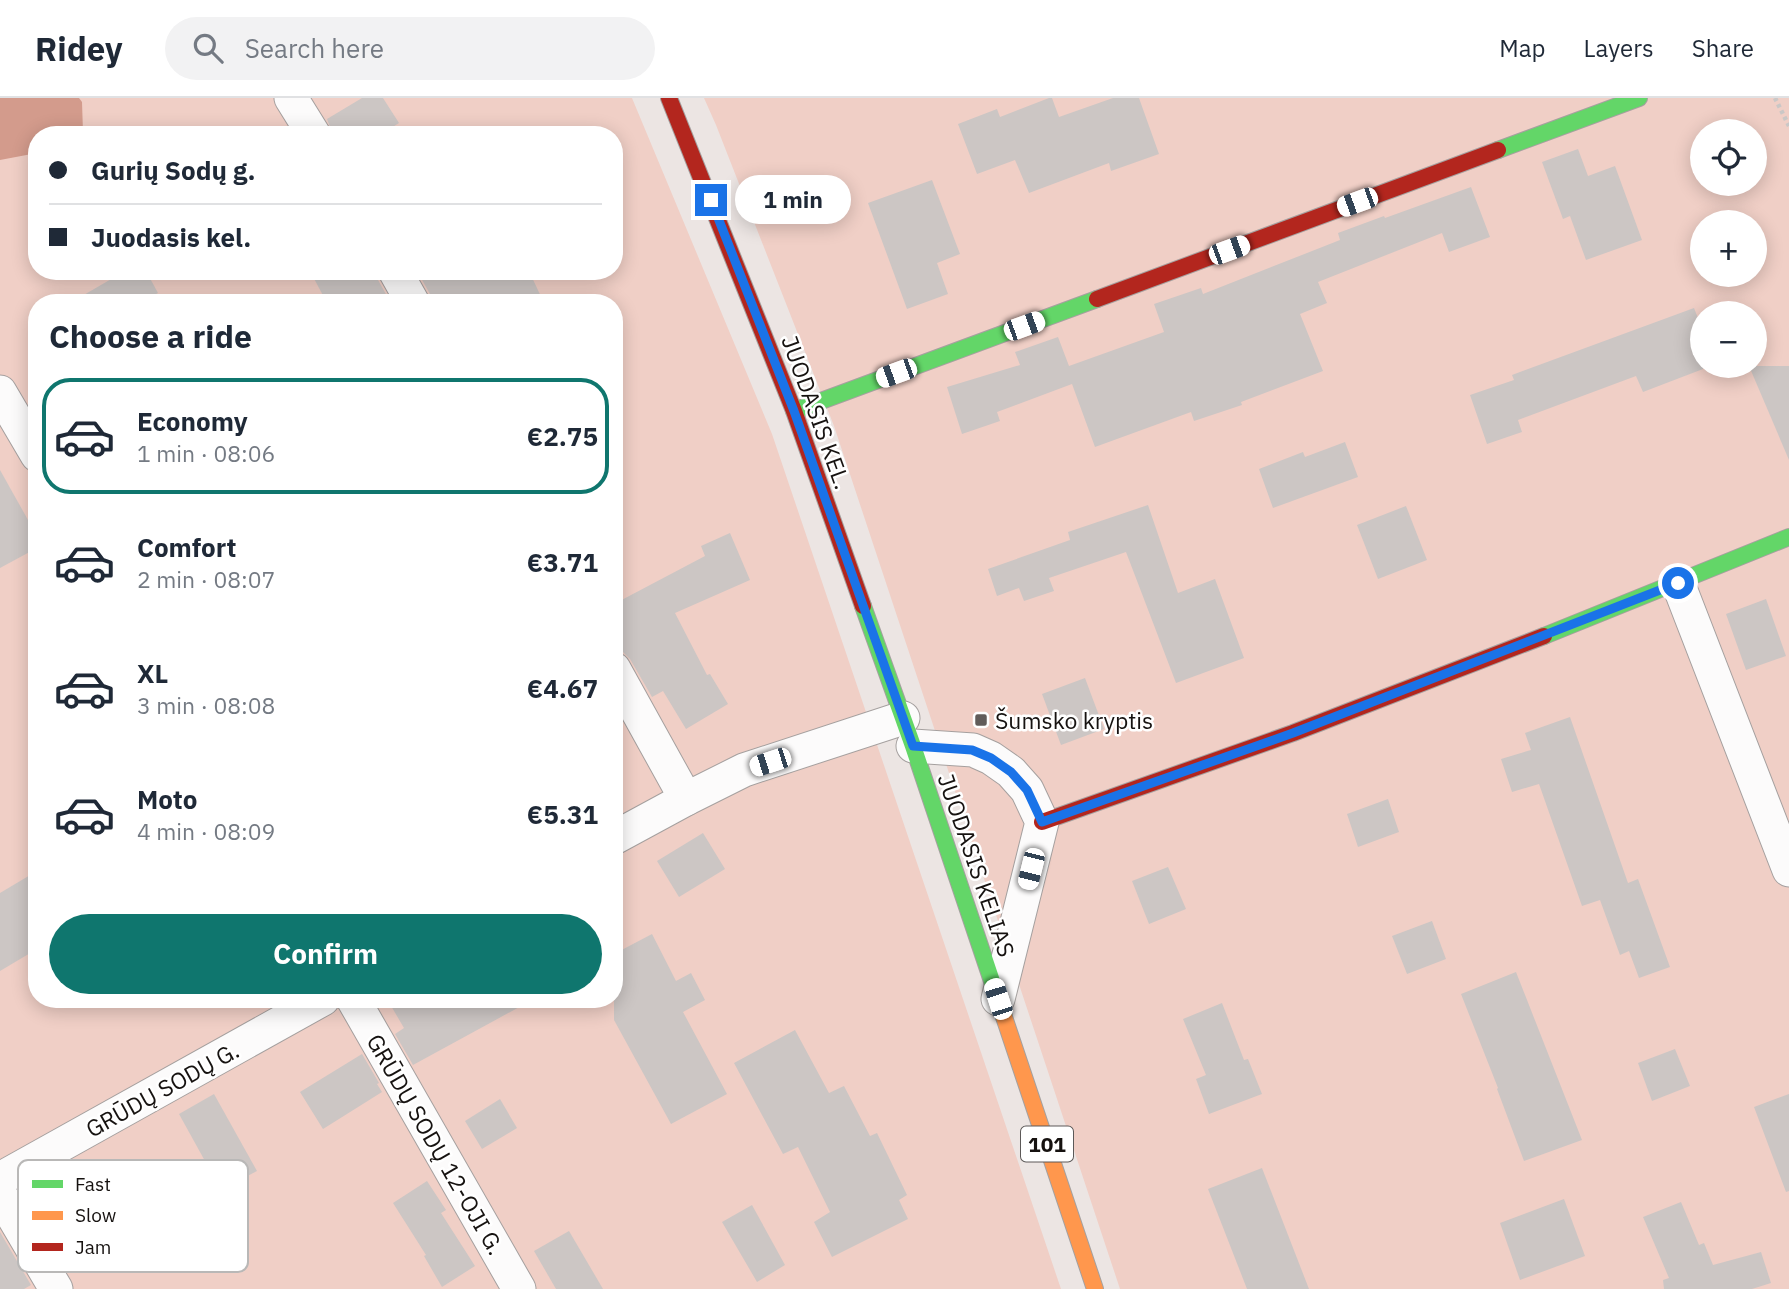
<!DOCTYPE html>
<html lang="en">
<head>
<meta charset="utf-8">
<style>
	:root { --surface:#fff; --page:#f2f2f3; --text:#1f2937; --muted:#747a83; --line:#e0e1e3; --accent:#0f766e }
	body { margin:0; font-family:"IBM Plex Sans",sans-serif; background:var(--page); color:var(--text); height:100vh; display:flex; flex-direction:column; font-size:26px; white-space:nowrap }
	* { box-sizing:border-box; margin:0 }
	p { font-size:23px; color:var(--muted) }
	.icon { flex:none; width:38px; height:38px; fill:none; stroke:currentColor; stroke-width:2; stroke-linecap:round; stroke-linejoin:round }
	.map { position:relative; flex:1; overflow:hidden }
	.sheet { position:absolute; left:28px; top:196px; width:595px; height:714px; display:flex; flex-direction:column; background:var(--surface); border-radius:28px; box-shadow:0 4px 18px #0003 }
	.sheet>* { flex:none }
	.guide { position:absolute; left:28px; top:28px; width:595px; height:154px; border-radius:28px; box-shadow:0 4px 18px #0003; display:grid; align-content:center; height:154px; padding:0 21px; background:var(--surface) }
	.tools { position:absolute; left:1690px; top:21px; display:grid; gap:14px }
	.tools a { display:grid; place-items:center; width:77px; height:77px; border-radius:50%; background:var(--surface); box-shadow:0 4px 18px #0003; font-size:35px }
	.end { position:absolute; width:32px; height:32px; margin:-16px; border:9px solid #1a73e8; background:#fff; box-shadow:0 0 0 4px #fff }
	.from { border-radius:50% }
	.bubble { position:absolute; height:49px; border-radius:24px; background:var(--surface); box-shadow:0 4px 18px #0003; font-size:23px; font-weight:700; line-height:49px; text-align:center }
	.car { position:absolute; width:21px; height:42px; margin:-21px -10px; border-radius:9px; box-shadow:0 0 5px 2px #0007; background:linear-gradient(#fff 24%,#345 0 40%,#fff 0 76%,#345 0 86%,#fff 0) }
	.guide b { display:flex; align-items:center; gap:24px; height:66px; font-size:26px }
	.guide b+b { border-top:2px solid var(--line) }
	.guide i { width:18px; height:18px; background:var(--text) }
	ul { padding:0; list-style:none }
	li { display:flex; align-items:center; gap:21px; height:116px; margin:0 14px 10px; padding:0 7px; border:4px solid transparent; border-radius:28px }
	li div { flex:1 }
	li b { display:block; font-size:26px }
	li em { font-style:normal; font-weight:700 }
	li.active { border-color:var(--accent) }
	li>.icon { width:63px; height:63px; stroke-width:1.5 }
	h2 { padding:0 21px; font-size:32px; line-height:84px }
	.primary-button { display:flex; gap:14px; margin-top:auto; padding:14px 21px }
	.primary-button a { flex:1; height:80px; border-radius:42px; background:var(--accent); color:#fff; font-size:28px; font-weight:700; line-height:80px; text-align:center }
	header { display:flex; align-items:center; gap:42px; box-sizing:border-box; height:98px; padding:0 35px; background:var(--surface); border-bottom:2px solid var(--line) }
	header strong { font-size:33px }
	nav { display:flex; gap:38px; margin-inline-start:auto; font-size:24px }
	.search { width:490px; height:63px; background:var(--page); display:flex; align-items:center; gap:18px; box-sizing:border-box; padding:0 24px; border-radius:38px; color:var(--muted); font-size:26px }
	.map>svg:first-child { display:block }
	.green { fill:#f0cfc6; fill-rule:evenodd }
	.water { fill:#d39b8c }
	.building { fill:#ccc6c4 }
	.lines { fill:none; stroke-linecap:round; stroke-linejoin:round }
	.street-casing { stroke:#a5a09f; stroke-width:35 }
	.fast-casing { stroke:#a5a09f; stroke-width:18 }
	.slow-casing { stroke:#a5a09f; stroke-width:18 }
	.jam-casing { stroke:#a5a09f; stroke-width:18 }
	.path { stroke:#cac7c6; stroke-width:4.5; stroke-dasharray:3.5 3.5; stroke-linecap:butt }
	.street { stroke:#fcfbfb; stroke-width:33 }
	.fast { stroke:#63d668; stroke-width:16 }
	.slow { stroke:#ff974d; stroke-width:16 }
	.jam { stroke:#b3261e; stroke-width:16 }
	.route { stroke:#1a73e8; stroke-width:9 }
	.poi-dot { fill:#615c5a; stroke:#fff; stroke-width:2.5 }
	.labels { text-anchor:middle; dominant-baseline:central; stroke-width:5; stroke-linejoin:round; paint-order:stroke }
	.shield { fill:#fff; stroke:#5c5958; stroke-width:2 }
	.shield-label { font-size:21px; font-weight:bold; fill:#161210 }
	.street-label { font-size:23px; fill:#161210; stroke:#fff }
	.poi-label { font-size:23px; fill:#161210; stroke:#fff; text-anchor:start }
	.key { fill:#fff; stroke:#b9b8b7; stroke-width:2 }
	.key-label { font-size:19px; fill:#161210 }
</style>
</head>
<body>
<header>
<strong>Ridey</strong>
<div class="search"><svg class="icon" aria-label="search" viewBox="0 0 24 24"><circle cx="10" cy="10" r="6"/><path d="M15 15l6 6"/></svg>Search here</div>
<nav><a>Map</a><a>Layers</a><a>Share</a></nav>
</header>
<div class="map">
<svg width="1789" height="1191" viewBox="0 0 1789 1191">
	<rect width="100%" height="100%" fill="#ece5e3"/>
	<g class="green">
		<path d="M 0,0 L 632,0 L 772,336 L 1061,1191 L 0,1191 ZM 37,37 L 614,37 L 614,173 L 37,173 ZM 37,205 L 614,205 L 614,901 L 37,901 Z"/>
		<path d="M 704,0 L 1789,0 L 1789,1191 L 1120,1191 L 834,328 L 716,27 ZM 1703,33 L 1755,33 L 1755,86 L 1703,86 ZM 1703,124 L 1755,124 L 1755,177 L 1703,177 ZM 1703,215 L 1755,215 L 1755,268 L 1703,268 Z"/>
	</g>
	<path class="water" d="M 0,0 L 79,0 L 82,4 L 83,34 L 81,37 L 37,37 L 37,55 L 0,62 Z"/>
	<g class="building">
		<path d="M 362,0 L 383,0 L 399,25 L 380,37 L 333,37 L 327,21 Z"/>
		<path d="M 1049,0 L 1052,0 L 1059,19 L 1113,0 L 1139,0 L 1159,56 L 1111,73 L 1109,65 L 1029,95 L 1015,62 L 977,76 L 958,26 L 997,11 L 1000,19 Z"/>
		<path d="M 1578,51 L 1588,78 L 1615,68 L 1642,142 L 1586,162 L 1570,118 L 1563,121 L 1542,64 Z"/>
		<path d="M 932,82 L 960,156 L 937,165 L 948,196 L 907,211 L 868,105 Z"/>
		<path d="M 1471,89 L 1490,139 L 1449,154 L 1442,135 L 1318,184 L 1327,205 L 1300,216 L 1323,273 L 1241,304 L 1242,307 L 1194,323 L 1191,314 L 1095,349 L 1072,286 L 997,314 L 1000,323 L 962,336 L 947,289 L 1020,267 L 1015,254 L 1058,239 L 1069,268 L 1164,234 L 1154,206 L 1201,190 L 1203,196 L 1340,142 L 1338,135 L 1384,118 L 1385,120 Z"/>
		<path d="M 125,173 L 146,173 L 158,195 L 140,205 L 70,205 Z"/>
		<path d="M 310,173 L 376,173 L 378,182 L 391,205 L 327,205 Z"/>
		<path d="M 417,173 L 529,173 L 544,205 L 432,205 L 430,196 Z"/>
		<path d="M 1694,210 L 1703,233 L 1703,271 L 1643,294 L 1636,278 L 1518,322 L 1522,334 L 1487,346 L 1470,297 L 1514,282 L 1512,277 Z"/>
		<path d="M 1749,268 L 1789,268 L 1789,362 Z"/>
		<path d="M 1345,344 L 1358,379 L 1273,410 L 1259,371 L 1303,354 L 1305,359 Z"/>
		<path d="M 0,372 L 37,438 L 37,450 L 0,470 Z"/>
		<path d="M 1148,407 L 1178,495 L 1215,481 L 1244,560 L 1176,585 L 1126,454 L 1049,480 L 1054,493 L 1024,503 L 1019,490 L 997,498 L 988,471 L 1070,442 L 1068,434 Z"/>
		<path d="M 1406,408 L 1427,462 L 1378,481 L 1357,427 Z"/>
		<path d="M 730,435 L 750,482 L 675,515 L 707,577 L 710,576 L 728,606 L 686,631 L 663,593 L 652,599 L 630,561 L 623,554 L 614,552 L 614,506 L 705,458 L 701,448 Z"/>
		<path d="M 1766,501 L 1786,558 L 1746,572 L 1726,516 Z"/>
		<path d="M 1085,580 L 1104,631 L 1061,647 L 1042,596 Z"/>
		<path d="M 1570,619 L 1628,785 L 1638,781 L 1670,869 L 1639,880 L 1629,853 L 1620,857 L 1600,802 L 1582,808 L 1539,686 L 1512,694 L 1501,661 L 1531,652 L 1525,635 Z"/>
		<path d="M 1388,701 L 1399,734 L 1358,749 L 1347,716 Z"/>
		<path d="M 703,735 L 725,771 L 679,799 L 657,763 Z"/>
		<path d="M 1168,769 L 1186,811 L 1149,826 L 1132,783 Z"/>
		<path d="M 37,773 L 37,851 L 0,873 L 0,795 Z"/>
		<path d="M 1432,823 L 1446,861 L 1407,876 L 1392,838 Z"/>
		<path d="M 652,836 L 676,883 L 691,875 L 705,902 L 683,914 L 727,996 L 671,1026 L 614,922 L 614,856 Z"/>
		<path d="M 1516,874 L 1582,1042 L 1524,1063 L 1497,991 L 1498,990 L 1461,896 Z"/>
		<path d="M 387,901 L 534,901 L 413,967 L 395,936 L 404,930 Z"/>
		<path d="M 1222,905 L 1244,962 L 1248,961 L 1262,996 L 1209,1016 L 1196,981 L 1206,977 L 1183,921 Z"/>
		<path d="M 795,932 L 829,995 L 844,988 L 870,1038 L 877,1035 L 907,1097 L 899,1102 L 908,1121 L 832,1159 L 814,1124 L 830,1114 L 798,1049 L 783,1056 L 734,965 Z"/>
		<path d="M 1675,951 L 1690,988 L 1652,1003 L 1638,965 Z"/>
		<path d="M 362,956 L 379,985 L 377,986 L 382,994 L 323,1031 L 300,994 Z"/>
		<path d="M 214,996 L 257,1073 L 221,1092 L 179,1016 Z"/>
		<path d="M 1789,996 L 1789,1093 L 1786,1094 L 1754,1009 Z"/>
		<path d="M 500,1001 L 517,1030 L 482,1051 L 465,1023 Z"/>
		<path d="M 1262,1070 L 1309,1191 L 1247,1191 L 1208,1091 Z"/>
		<path d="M 427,1083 L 446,1112 L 441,1115 L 475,1168 L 442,1189 L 424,1158 L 426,1157 L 393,1105 Z"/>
		<path d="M 1564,1101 L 1585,1158 L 1520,1182 L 1500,1125 Z"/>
		<path d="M 1681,1104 L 1699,1147 L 1704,1145 L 1713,1167 L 1761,1154 L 1771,1185 L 1752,1191 L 1664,1191 L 1663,1182 L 1669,1180 L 1643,1119 Z"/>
		<path d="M 752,1107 L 785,1167 L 757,1184 L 722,1124 Z"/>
		<path d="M 569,1133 L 603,1191 L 556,1191 L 534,1153 Z"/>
		<path d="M 0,1134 L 31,1187 L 24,1191 L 0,1191 Z"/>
	</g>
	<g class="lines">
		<defs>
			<g id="street">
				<path d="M 291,0 L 314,37"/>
				<path d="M 395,173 L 413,205"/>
				<path d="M 0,294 L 37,357"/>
				<path d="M 1678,485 L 1789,772"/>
				<path d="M 614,571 L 686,701"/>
				<path d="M 913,648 L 973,652 L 991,660 L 1011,674 L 1027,692 L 1042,724 L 998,901"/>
				<path d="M 614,740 L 686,701 L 744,672 L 903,620"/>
				<path d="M 353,901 L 519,1191"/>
				<path d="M 0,1081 L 323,901"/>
				<path d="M 0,1096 L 56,1191"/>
			</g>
			<g id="fast">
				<path d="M 1498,52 L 1639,0"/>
				<path d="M 794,313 L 1097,201"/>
				<path d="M 863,508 L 913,648 L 1004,919"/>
				<path d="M 1544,538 L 1789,439"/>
			</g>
			<path id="slow" d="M 1004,919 L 1095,1191"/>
			<g id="jam">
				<path d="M 669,0 L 794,313 L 863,508"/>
				<path d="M 1097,201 L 1498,52"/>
				<path d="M 1042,724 L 1293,635 L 1544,538"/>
			</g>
		</defs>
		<use href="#street" class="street-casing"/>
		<use href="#fast" class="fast-casing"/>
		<use href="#slow" class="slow-casing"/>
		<use href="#jam" class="jam-casing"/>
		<path class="path" d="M 1775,0 L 1789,28"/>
		<use href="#street" class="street"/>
		<use href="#fast" class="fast"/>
		<use href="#slow" class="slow"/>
		<use href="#jam" class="jam"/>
	</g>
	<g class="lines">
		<path class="route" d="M 711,102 L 794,313 L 913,648 L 972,652 L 991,660 L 1011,674 L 1027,692 L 1042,724 L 1293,635 L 1678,485"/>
	</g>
	<rect class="poi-dot" x="974" y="615" width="14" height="14" rx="3.5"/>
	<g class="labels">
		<rect class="shield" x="1021" y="1028.5" width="52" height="35" rx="5"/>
		<g class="shield-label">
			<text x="1047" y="1046">101</text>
		</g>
		<g class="street-label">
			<text transform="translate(817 314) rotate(70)">JUODASIS KEL.</text>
			<text transform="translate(977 767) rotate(71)">JUODASIS KELIAS</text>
			<text transform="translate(162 991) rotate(-29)">GRŪDŲ SODŲ G.</text>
			<text transform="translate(436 1046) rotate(60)">GRŪDŲ SODŲ 12-OJI G.</text>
		</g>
		<g class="poi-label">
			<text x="995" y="622">Šumsko kryptis</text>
		</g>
	</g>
	<rect x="18" y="1062" width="230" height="112" rx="10" class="key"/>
	<rect x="32" y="1082" width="31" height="8" fill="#63d668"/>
	<rect x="32" y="1113" width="31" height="9" fill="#ff974d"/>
	<rect x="32" y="1145" width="31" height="8" fill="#b3261e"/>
	<g class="key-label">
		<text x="75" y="1093">Fast</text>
		<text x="75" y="1124">Slow</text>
		<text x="75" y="1156">Jam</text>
	</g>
</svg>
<div class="tools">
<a><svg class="icon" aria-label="locate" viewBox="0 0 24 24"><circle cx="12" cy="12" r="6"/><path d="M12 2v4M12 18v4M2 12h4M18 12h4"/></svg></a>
<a>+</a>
<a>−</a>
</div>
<i class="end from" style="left:1678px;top:485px"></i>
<i class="end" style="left:711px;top:102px"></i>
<div class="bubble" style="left:735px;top:77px;width:116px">1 min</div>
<i class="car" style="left:1357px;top:104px;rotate:250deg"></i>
<i class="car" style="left:1229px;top:152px;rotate:70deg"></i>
<i class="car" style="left:1024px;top:228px;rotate:70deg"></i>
<i class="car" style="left:896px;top:275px;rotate:250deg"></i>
<i class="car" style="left:770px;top:664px;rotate:252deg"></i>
<i class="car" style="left:1031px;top:771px;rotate:194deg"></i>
<i class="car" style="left:998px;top:901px;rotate:342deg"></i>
<div class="guide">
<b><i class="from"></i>Gurių Sodų g.</b>
<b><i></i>Juodasis kel.</b>
</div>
<section class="sheet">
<h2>Choose a ride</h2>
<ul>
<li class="active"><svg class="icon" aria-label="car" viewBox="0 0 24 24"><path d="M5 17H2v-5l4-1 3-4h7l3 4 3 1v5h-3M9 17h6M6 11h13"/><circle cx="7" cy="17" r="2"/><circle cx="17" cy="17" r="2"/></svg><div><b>Economy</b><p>1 min · 08:06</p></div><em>€2.75</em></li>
<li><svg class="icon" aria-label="car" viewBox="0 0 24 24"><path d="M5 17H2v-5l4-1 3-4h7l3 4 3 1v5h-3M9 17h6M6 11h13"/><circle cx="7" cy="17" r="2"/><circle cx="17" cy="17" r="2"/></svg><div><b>Comfort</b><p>2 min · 08:07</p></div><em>€3.71</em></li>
<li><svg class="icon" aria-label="car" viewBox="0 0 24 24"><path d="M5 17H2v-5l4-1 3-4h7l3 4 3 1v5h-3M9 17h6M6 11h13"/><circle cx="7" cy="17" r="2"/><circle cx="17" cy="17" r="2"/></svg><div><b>XL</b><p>3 min · 08:08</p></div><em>€4.67</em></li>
<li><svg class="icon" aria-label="car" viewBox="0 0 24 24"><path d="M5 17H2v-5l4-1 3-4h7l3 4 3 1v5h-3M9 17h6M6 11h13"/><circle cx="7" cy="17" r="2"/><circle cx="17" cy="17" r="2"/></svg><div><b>Moto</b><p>4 min · 08:09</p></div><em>€5.31</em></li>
</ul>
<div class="primary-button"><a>Confirm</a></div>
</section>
</div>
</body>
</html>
